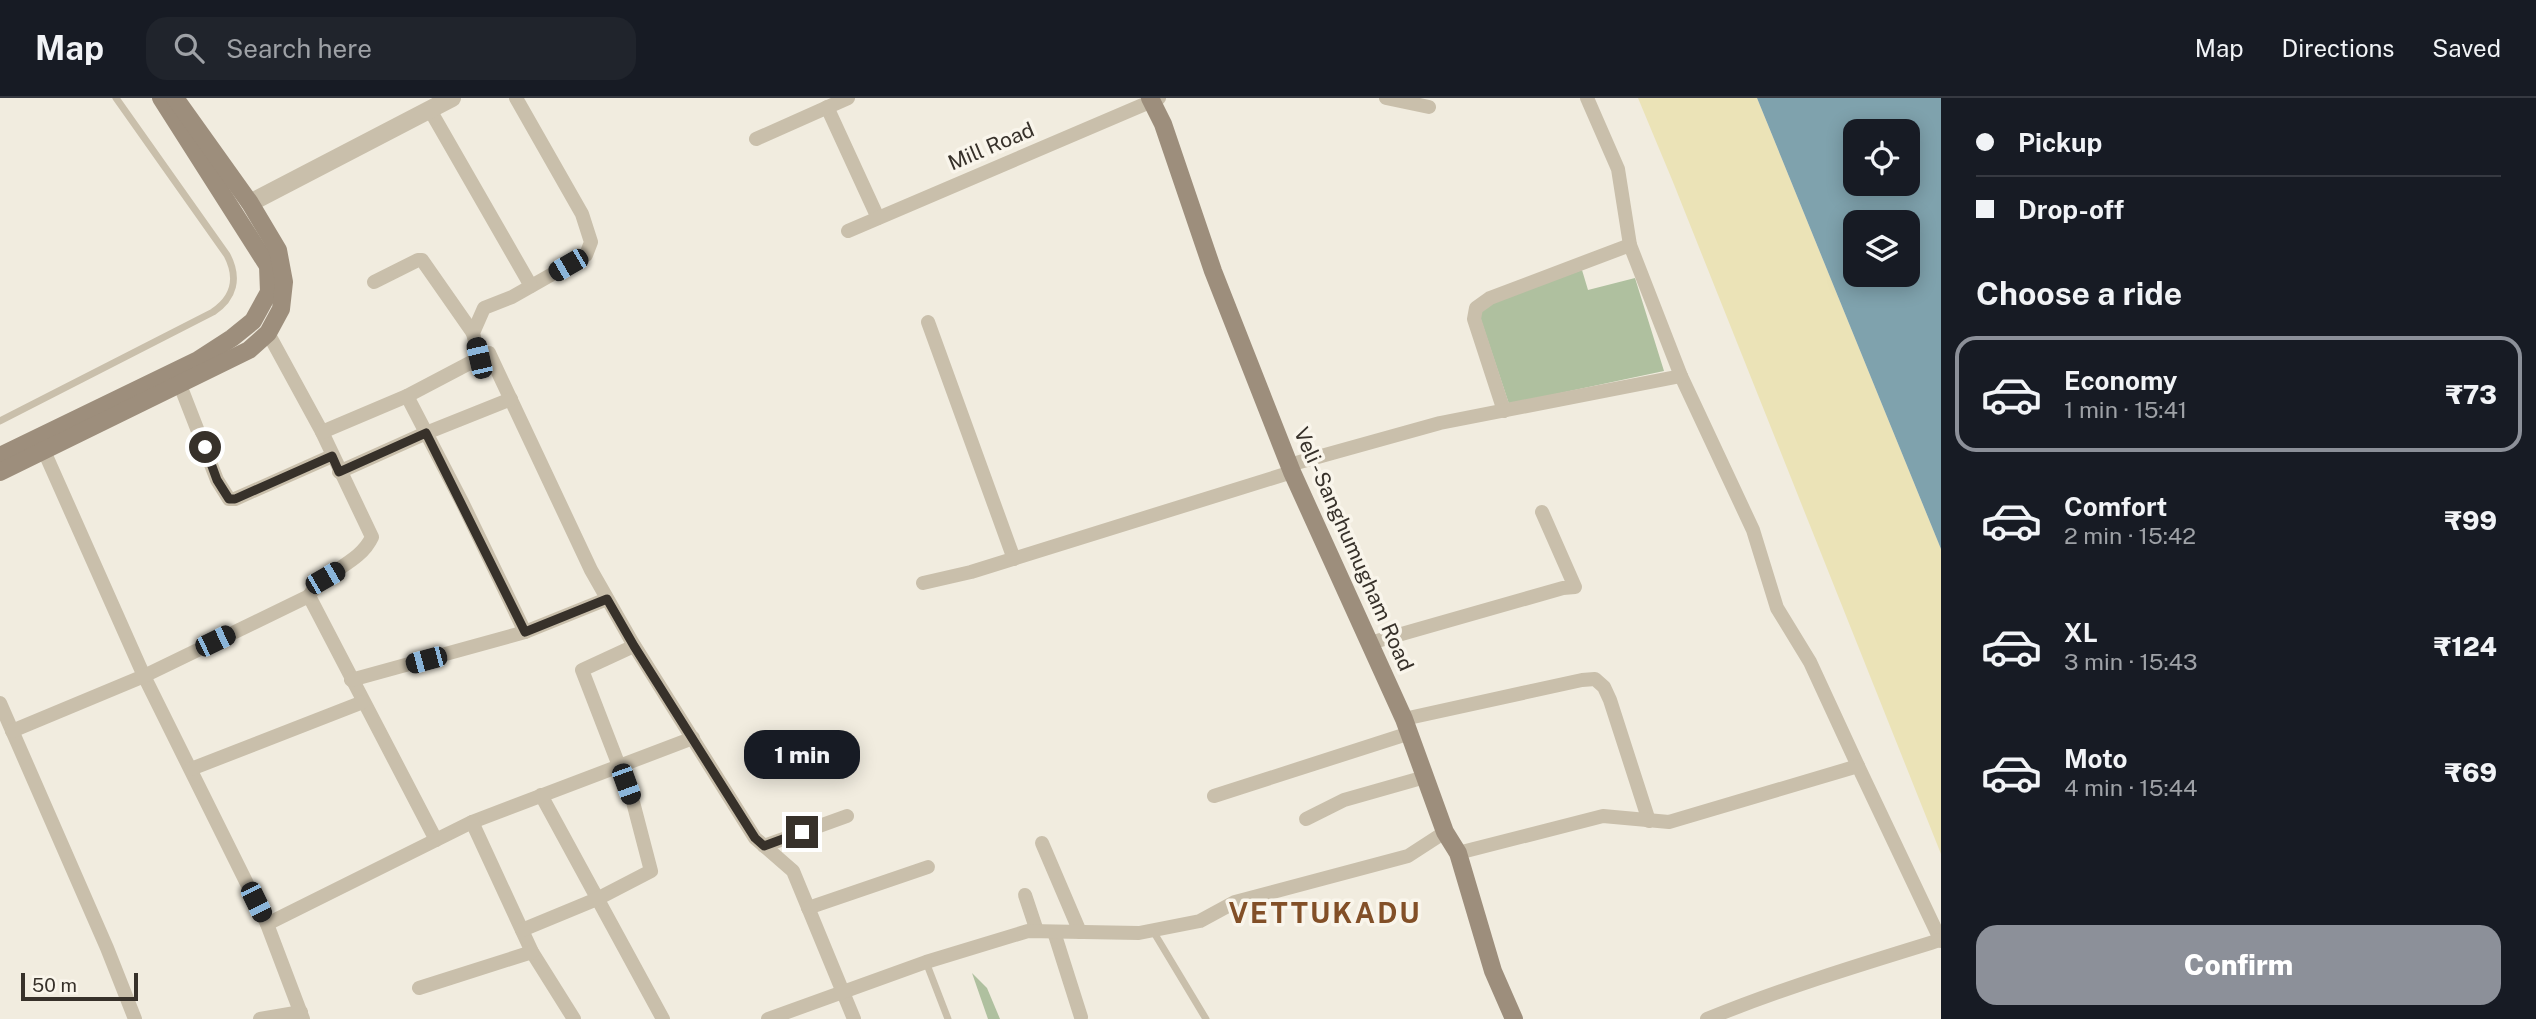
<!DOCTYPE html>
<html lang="en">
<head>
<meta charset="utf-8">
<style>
	:root { --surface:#171b24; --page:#20242c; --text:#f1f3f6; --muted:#9ea1a6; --line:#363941; --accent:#8c9099 }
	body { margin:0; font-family:"Public Sans",sans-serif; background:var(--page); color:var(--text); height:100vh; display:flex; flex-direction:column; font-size:26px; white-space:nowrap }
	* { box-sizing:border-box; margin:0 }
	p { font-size:23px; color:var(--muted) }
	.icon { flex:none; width:38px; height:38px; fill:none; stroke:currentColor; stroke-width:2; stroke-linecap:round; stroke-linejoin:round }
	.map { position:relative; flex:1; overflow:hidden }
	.sheet { display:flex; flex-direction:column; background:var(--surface); width:595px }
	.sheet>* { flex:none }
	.hud { display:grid; align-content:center; height:154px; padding:0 35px; background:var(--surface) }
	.buttons { position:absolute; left:1843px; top:21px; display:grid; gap:14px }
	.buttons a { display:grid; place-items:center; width:77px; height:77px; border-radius:14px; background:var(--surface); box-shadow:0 4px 18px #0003; font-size:35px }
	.scale { position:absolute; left:21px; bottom:18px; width:117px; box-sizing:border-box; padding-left:7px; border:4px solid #37312a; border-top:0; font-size:19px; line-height:24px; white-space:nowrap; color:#37312a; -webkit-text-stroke:5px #f9f5eb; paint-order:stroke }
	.end { position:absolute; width:32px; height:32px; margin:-16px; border:9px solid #37312a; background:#fff; box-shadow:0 0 0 4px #fff }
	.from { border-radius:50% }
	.bubble { position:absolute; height:49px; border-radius:21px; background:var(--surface); box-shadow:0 4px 18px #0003; font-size:23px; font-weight:800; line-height:49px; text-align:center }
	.car { position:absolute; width:21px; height:42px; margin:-21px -10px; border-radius:9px; box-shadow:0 0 5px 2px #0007; background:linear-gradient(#222 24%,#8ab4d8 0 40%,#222 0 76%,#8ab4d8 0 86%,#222 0) }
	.hud b { display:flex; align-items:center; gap:24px; height:66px; font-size:26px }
	.hud b+b { border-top:2px solid var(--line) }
	.hud i { width:18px; height:18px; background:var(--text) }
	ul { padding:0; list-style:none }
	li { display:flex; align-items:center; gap:21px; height:116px; margin:0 14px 10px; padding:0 21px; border:4px solid transparent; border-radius:21px }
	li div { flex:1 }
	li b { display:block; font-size:26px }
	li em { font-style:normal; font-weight:800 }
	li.selected { border-color:var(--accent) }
	li>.icon { width:63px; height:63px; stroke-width:1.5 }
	h2 { padding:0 35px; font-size:32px; line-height:84px }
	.button { display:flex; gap:14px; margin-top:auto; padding:14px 35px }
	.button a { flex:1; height:80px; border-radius:21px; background:var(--accent); color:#fff; font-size:28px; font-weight:800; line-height:80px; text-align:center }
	header { display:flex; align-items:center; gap:42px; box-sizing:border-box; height:98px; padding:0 35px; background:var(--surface); border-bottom:2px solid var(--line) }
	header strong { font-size:33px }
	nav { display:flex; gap:38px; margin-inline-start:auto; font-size:24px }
	.search { width:490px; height:63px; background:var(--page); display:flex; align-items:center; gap:18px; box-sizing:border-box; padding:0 24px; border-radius:21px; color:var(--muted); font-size:26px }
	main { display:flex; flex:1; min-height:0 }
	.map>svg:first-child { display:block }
	.green { fill:#afc09f }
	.sand { fill:#ebe3b7 }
	.water { fill:#7fa2ad; fill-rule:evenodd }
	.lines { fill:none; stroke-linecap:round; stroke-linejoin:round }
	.service { stroke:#c9bfab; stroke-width:7 }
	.minor { stroke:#c9bfab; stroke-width:14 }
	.tertiary { stroke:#c9bfab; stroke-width:18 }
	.secondary { stroke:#9d8e7c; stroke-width:18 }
	.route { stroke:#37312a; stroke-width:9 }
	.labels { text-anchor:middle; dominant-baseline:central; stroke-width:7; stroke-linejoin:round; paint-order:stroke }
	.street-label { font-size:21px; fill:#37312a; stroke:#f9f5eb }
	.district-label { font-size:28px; font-weight:bold; letter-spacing:2px; fill:#824f27; stroke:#f9f5eb }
</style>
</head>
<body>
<header>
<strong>Map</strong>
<div class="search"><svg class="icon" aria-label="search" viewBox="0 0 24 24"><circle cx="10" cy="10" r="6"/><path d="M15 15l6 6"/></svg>Search here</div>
<nav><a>Map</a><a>Directions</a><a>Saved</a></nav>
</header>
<main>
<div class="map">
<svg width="1941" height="921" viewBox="0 0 1941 921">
	<rect width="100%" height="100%" fill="#f1ecdf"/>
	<g class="green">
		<path d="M 1582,172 L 1588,192 L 1635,180 L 1664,273 L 1509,306 L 1477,210 Z"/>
		<path d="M 972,875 L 987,890 L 1000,921 L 988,921 Z"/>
	</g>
	<path class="sand" d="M 1638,0 L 1757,0 L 1941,451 L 1941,756 L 1673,84 Z"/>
	<path class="water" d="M 1757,0 L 1941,0 L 1941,451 ZM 1855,33 L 1908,33 L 1908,86 L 1855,86 ZM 1855,124 L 1908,124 L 1908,177 L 1855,177 Z"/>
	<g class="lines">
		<g class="service">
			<path d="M 0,323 L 213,214 C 234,200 239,180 227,157 L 116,0"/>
			<path d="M 1153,833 L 1206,921"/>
			<path d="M 926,864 L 948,921"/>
		</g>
		<g class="minor">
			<path d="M 516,0 L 582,116 L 591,144 L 586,157 L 512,199 L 484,210 L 473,235 L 479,260 L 489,255 L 591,472 L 632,544 L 755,740 L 793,773 L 854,921"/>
			<path d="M 1386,0 L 1429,9"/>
			<path d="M 1587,0 L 1618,71 L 1630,147 L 1681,278 L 1753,432 L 1777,510 L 1810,564 L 1858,668"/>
			<path d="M 827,9 L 878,120"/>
			<path d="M 430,12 L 531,188"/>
			<path d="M 756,41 L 848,0"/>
			<path d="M 848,133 L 1159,0"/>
			<path d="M 374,184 L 418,162 L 422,162 L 473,235"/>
			<path d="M 928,224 L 1014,461"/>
			<path d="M 268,235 L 322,334 L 372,439 C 359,467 324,472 309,498 L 436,742"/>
			<path d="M 180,287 L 217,382 L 229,401 L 235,401 L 332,358"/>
			<path d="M 407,298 L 463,406 L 525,534"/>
			<path d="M 1504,313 L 1474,221 L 1476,210 L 1490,200 L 1630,147"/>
			<path d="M 322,334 L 407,298 L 485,257"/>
			<path d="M 44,353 L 144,578 L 267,826 L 303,921"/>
			<path d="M 1289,367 L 1440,325 L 1681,278"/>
			<path d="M 339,374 L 426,335 L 511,301"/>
			<path d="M 923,485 L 971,474 L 1292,374"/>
			<path d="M 1370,545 L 1563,490 L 1575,489 L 1542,414"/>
			<path d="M 351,582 L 525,534 L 607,501"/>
			<path d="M 0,605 L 107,850 L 135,921"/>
			<path d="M 1404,621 L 1582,582 L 1595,581 L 1604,589 L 1610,602 L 1649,723"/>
			<path d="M 12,633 L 144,578 L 309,498"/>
			<path d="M 191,671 L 363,604"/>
			<path d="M 541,697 L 663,921"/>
			<path d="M 1214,698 L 1410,635"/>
			<path d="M 1306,721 L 1344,702 L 1425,679"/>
			<path d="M 472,724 L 693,640"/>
			<path d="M 1042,745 L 1080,834"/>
			<path d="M 764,748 L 847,718"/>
			<path d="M 1458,755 L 1603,718 L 1669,724 L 1858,668 L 1941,843"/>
			<path d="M 1025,797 L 1037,833"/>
			<path d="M 808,810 L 928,769"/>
			<path d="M 267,826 L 472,724 L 532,854 L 574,921"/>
			<path d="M 522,832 L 597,801 L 651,773 L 633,704 L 582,572 L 634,548"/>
			<path d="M 1054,834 L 1081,919"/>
			<path d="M 419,890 L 532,854"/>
			<path d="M 260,921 L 301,914"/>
			<path d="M 768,921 L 926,864 L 1028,833 L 1139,835 L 1200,823 L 1235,804 L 1408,758 L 1445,734"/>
			<path d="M 1707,921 C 1783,890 1862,866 1940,842"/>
		</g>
		<path class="tertiary" d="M 250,105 L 452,0"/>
		<g class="secondary">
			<path d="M 1150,0 L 1163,26 L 1213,173 L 1292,374 L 1404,621 L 1445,734 L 1458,755 L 1493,873 L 1514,921"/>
			<path d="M 0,358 L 198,262 L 232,240 L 253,223 L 269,194 L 268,168 L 161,0"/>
			<path d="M 0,374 L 249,252 L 268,235 L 281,211 L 284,184 L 278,152 L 250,105 L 175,0"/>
		</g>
	</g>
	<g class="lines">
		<path class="route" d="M 205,349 L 217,382 L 229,401 L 235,401 L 332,358 L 339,374 L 426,335 L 525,534 L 607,501 L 634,548 L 755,740 L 764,748 L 802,734"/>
	</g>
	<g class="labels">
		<g class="street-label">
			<text transform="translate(991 48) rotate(-23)">Mill Road</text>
			<text transform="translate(1354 451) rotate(66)">Veli - Sanghumugham Road</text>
		</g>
		<g class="district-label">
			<text x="1325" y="814">VETTUKADU</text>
		</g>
	</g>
</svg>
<div class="buttons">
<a><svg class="icon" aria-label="locate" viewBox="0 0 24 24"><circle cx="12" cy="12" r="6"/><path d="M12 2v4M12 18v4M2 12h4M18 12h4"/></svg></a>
<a><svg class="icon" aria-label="layers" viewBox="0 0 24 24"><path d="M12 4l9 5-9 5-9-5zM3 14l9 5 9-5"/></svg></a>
</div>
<div class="scale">50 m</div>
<i class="end from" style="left:205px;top:349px"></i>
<i class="end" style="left:802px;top:734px"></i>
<div class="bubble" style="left:744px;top:632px;width:116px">1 min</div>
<i class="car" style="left:568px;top:167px;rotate:240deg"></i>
<i class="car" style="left:479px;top:260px;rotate:347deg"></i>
<i class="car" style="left:325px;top:480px;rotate:60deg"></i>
<i class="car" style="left:215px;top:543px;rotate:64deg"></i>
<i class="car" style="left:426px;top:562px;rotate:255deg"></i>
<i class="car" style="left:626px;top:686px;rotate:160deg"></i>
<i class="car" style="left:256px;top:804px;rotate:154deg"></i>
</div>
<section class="sheet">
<div class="hud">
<b><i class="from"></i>Pickup</b>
<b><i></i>Drop-off</b>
</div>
<h2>Choose a ride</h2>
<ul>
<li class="selected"><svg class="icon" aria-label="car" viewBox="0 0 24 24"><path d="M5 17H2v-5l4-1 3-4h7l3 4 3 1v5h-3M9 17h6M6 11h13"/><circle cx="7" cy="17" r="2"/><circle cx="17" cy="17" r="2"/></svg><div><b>Economy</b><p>1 min · 15:41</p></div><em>₹73</em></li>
<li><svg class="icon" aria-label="car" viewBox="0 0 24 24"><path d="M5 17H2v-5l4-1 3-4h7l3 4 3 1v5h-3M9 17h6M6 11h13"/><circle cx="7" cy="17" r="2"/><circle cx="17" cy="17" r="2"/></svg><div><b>Comfort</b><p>2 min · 15:42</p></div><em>₹99</em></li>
<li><svg class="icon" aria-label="car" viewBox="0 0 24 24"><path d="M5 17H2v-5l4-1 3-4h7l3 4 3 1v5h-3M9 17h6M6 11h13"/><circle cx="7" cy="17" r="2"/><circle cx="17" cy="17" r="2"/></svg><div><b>XL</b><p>3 min · 15:43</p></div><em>₹124</em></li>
<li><svg class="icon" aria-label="car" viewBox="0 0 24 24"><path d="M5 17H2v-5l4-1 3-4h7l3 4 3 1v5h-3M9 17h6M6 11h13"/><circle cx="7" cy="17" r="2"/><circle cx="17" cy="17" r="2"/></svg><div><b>Moto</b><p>4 min · 15:44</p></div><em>₹69</em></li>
</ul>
<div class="button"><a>Confirm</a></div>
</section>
</main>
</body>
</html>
